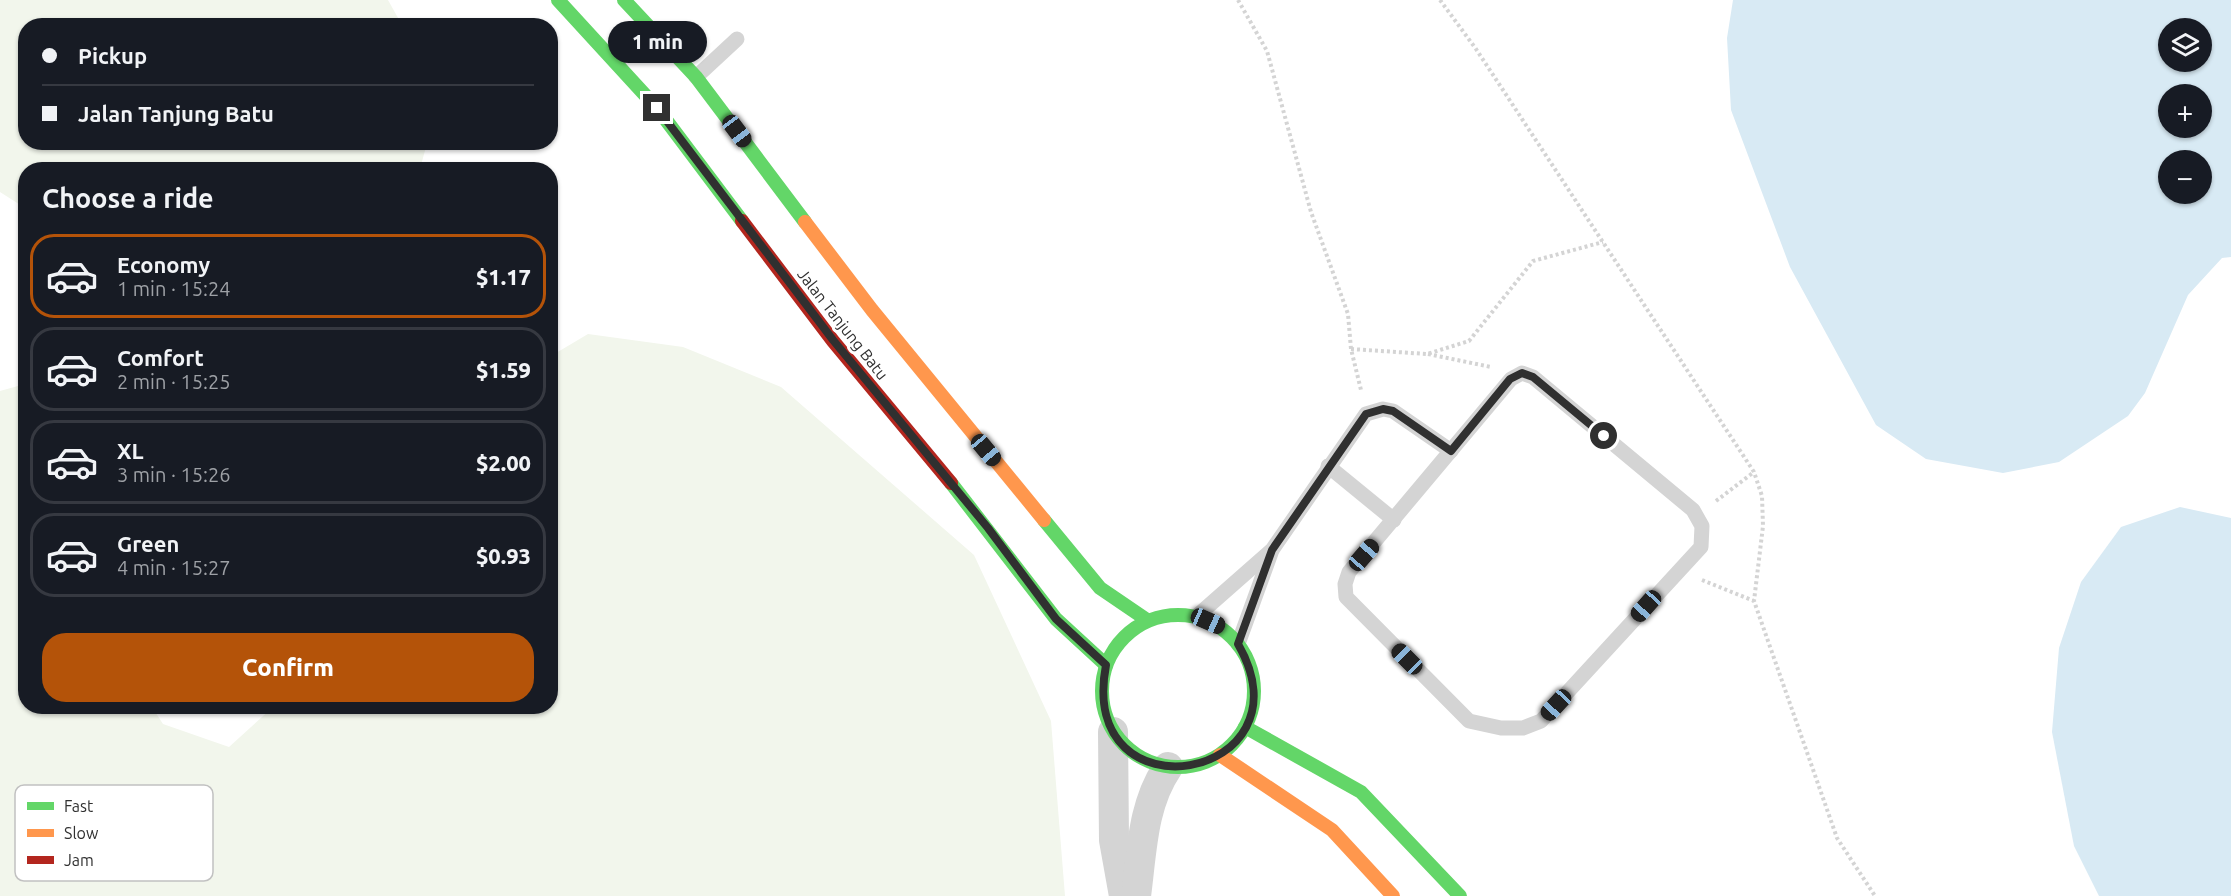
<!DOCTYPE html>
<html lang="en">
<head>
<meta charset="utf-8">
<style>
	:root { --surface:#171b24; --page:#242831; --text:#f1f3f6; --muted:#9ea1a6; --line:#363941; --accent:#b45309 }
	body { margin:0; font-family:Ubuntu,sans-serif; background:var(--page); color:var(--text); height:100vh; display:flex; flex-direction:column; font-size:22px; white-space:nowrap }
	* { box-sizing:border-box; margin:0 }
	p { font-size:20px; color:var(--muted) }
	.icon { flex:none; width:33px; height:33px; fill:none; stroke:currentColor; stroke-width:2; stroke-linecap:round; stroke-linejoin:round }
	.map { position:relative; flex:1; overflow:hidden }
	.details { position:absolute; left:18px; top:162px; width:540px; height:552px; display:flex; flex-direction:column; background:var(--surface); border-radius:24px; box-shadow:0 2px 4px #0004 }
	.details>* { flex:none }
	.hud { position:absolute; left:18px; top:18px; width:540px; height:132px; border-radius:24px; box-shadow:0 2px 4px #0004; display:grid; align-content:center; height:132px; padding:0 24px; background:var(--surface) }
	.buttons { position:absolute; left:2158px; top:18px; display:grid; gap:12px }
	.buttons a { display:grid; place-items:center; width:54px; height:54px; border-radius:50%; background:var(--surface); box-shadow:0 2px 4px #0004; font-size:30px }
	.end { position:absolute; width:27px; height:27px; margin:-14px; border:8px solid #303030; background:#fff; box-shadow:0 0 0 3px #fff }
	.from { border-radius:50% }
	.bubble { position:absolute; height:42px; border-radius:21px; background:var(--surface); box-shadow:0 2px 4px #0004; font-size:20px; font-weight:800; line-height:42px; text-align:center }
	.car { position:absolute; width:18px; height:36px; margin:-18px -9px; border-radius:8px; box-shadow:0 0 4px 2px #0007; background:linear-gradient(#222 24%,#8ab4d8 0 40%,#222 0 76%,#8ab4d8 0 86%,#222 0) }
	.hud b { display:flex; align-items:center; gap:21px; height:57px; font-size:22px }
	.hud b+b { border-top:2px solid var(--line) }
	.hud i { width:15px; height:15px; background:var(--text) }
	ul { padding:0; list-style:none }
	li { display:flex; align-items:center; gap:18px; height:84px; margin:0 12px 9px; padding:0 12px; border:3px solid var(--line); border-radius:24px }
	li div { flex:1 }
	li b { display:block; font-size:22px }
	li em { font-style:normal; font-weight:800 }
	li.active { border-color:var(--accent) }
	li>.icon { width:54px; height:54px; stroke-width:1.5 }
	h2 { padding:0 24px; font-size:27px; line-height:72px }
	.primary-button { display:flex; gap:12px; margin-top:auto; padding:12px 24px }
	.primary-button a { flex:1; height:69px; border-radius:24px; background:var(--accent); color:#fff; font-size:24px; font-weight:800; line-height:69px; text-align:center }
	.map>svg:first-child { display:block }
	.green { fill:#f2f6ec }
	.water { fill:#d8eaf4; fill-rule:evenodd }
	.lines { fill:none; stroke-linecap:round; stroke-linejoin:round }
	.path { stroke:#d4d4d4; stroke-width:4; stroke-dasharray:3 3; stroke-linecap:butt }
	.lane { stroke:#d4d4d4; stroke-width:15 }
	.street { stroke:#d4d4d4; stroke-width:30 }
	.fast { stroke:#63d668; stroke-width:14 }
	.slow { stroke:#ff974d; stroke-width:14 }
	.jam { stroke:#b3261e; stroke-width:14 }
	.route { stroke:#303030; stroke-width:8 }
	.labels { text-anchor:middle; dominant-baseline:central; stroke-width:6; stroke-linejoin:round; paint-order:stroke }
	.street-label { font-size:16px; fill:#303030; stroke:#fff }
	.key { fill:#fff; stroke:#c1c1c1; stroke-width:1.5 }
	.key-label { font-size:16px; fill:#303030 }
</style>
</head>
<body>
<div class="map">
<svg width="2231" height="896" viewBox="0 0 2231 896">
	<rect width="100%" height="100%" fill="#fff"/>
	<g class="green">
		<path d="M 0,0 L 388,0 L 402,25 L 26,26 L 26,142 L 427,143 L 420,169 L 26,170 L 25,208 L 0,192 Z"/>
		<path d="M 588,334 L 683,347 L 781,387 L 974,555 L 1051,721 L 1065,896 L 0,896 L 0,391 L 25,384 L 26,706 L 152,707 L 163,724 L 229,747 L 273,707 L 550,706 L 551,356 Z"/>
	</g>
	<g class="water">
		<path d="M 1733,0 L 2231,0 L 2231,257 L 2222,258 L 2188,295 L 2145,393 L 2128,416 L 2059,462 L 2003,473 L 1926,459 L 1876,425 L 1790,267 L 1731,110 L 1727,38 ZM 2169,28 L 2202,28 L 2202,62 L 2169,62 ZM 2169,94 L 2202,94 L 2202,128 L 2169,128 ZM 2169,160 L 2202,160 L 2202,194 L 2169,194 Z"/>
		<path d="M 2180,507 L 2231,518 L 2231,896 L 2099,896 L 2074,846 L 2052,732 L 2059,648 L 2081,582 L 2121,527 Z"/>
	</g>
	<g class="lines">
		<g class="path">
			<path d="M 1238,0 L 1267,51 L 1311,212 L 1348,314 L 1351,349 L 1361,390"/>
			<path d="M 1440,0 L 1476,49 L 1754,472 L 1762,496 L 1763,526 L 1754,601 L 1837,838 L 1875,896"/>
			<path d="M 1351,349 L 1427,354 L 1469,341 L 1533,261 L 1603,242"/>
			<path d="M 1428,354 L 1491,367"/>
			<path d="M 1716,501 L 1754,472"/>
			<path d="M 1702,580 L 1754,601"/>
		</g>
		<g class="lane">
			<path d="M 696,77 L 737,39"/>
			<path d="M 1522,373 L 1533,377 L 1693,510 L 1702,526 L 1701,547 L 1541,721 L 1523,728 L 1501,728 L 1469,721 L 1346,597 L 1345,584 L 1349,572 L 1511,379 Z"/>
			<path d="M 1328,466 L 1394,520"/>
			<path d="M 1197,616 L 1272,550 L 1366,414 L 1383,409 L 1393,411 L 1451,451"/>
			<path d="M 1238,644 L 1271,553"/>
		</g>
		<g class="street">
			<path d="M 1113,732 L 1114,840 L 1124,896"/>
			<path d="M 1136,896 C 1142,852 1142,805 1168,767"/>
		</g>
		<g class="fast">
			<path d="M 558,0 L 657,108 L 742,221"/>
			<path d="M 624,0 L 696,77 L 805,222"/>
			<path d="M 951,483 L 1056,619 L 1106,665"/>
			<path d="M 1044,520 L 1100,588 L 1147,620"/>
			<circle cx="1178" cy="691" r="76"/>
			<path d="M 1245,727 L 1361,792 L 1460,896"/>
		</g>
		<g class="slow">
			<path d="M 805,222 L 872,310 L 1044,520"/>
			<path d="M 1220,755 L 1332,830 L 1393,896"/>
		</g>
		<path class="jam" d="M 742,221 L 833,341 L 951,483"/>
	</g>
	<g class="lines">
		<path class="route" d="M 657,108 L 833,340 L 988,528 L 1056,619 L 1106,665 C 1076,823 1316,781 1238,644 L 1272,550 L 1366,414 L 1383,409 L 1393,411 L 1451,451 L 1510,379 L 1522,373 L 1533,377 L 1604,436"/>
	</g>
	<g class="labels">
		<g class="street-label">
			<text transform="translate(843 324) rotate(52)">Jalan Tanjung Batu</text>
		</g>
	</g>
	<rect x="15" y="785" width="198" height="96" rx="9" class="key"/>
	<rect x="27" y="802" width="27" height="8" fill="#63d668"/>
	<rect x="27" y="829" width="27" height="8" fill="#ff974d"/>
	<rect x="27" y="856" width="27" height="8" fill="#b3261e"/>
	<g class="key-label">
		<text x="64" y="812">Fast</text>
		<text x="64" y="839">Slow</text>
		<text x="64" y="866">Jam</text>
	</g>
</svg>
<div class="buttons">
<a><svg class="icon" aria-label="layers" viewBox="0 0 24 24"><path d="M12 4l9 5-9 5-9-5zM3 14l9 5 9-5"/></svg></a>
<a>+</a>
<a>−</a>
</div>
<i class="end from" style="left:1604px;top:436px"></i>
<i class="end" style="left:657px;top:108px"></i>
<div class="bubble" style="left:608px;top:21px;width:99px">1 min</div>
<i class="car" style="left:737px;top:131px;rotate:143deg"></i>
<i class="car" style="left:986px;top:450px;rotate:140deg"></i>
<i class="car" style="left:1364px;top:555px;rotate:41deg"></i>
<i class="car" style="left:1646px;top:606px;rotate:222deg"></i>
<i class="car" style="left:1208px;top:621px;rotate:114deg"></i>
<i class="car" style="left:1407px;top:659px;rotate:315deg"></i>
<i class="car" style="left:1556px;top:705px;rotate:223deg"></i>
<div class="hud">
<b><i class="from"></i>Pickup</b>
<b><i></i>Jalan Tanjung Batu</b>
</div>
<section class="details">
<h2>Choose a ride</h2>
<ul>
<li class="active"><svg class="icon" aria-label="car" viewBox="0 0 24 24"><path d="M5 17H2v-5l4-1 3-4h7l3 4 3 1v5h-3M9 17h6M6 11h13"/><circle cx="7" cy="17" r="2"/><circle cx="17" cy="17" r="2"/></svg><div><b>Economy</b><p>1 min · 15:24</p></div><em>$1.17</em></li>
<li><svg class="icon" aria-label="car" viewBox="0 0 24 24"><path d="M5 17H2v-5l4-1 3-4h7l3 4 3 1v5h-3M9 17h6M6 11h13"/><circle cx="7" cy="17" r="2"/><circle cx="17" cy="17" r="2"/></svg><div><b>Comfort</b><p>2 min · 15:25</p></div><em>$1.59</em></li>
<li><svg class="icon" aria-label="car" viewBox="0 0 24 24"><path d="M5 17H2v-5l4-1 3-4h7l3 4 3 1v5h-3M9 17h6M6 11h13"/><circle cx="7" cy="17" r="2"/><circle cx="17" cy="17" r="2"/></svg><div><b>XL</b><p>3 min · 15:26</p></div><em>$2.00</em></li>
<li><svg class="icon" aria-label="car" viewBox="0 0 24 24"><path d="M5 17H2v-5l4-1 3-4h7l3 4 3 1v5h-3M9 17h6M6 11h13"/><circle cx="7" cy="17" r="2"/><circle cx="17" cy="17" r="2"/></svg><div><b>Green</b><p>4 min · 15:27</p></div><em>$0.93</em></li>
</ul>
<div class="primary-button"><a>Confirm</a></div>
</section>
</div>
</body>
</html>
